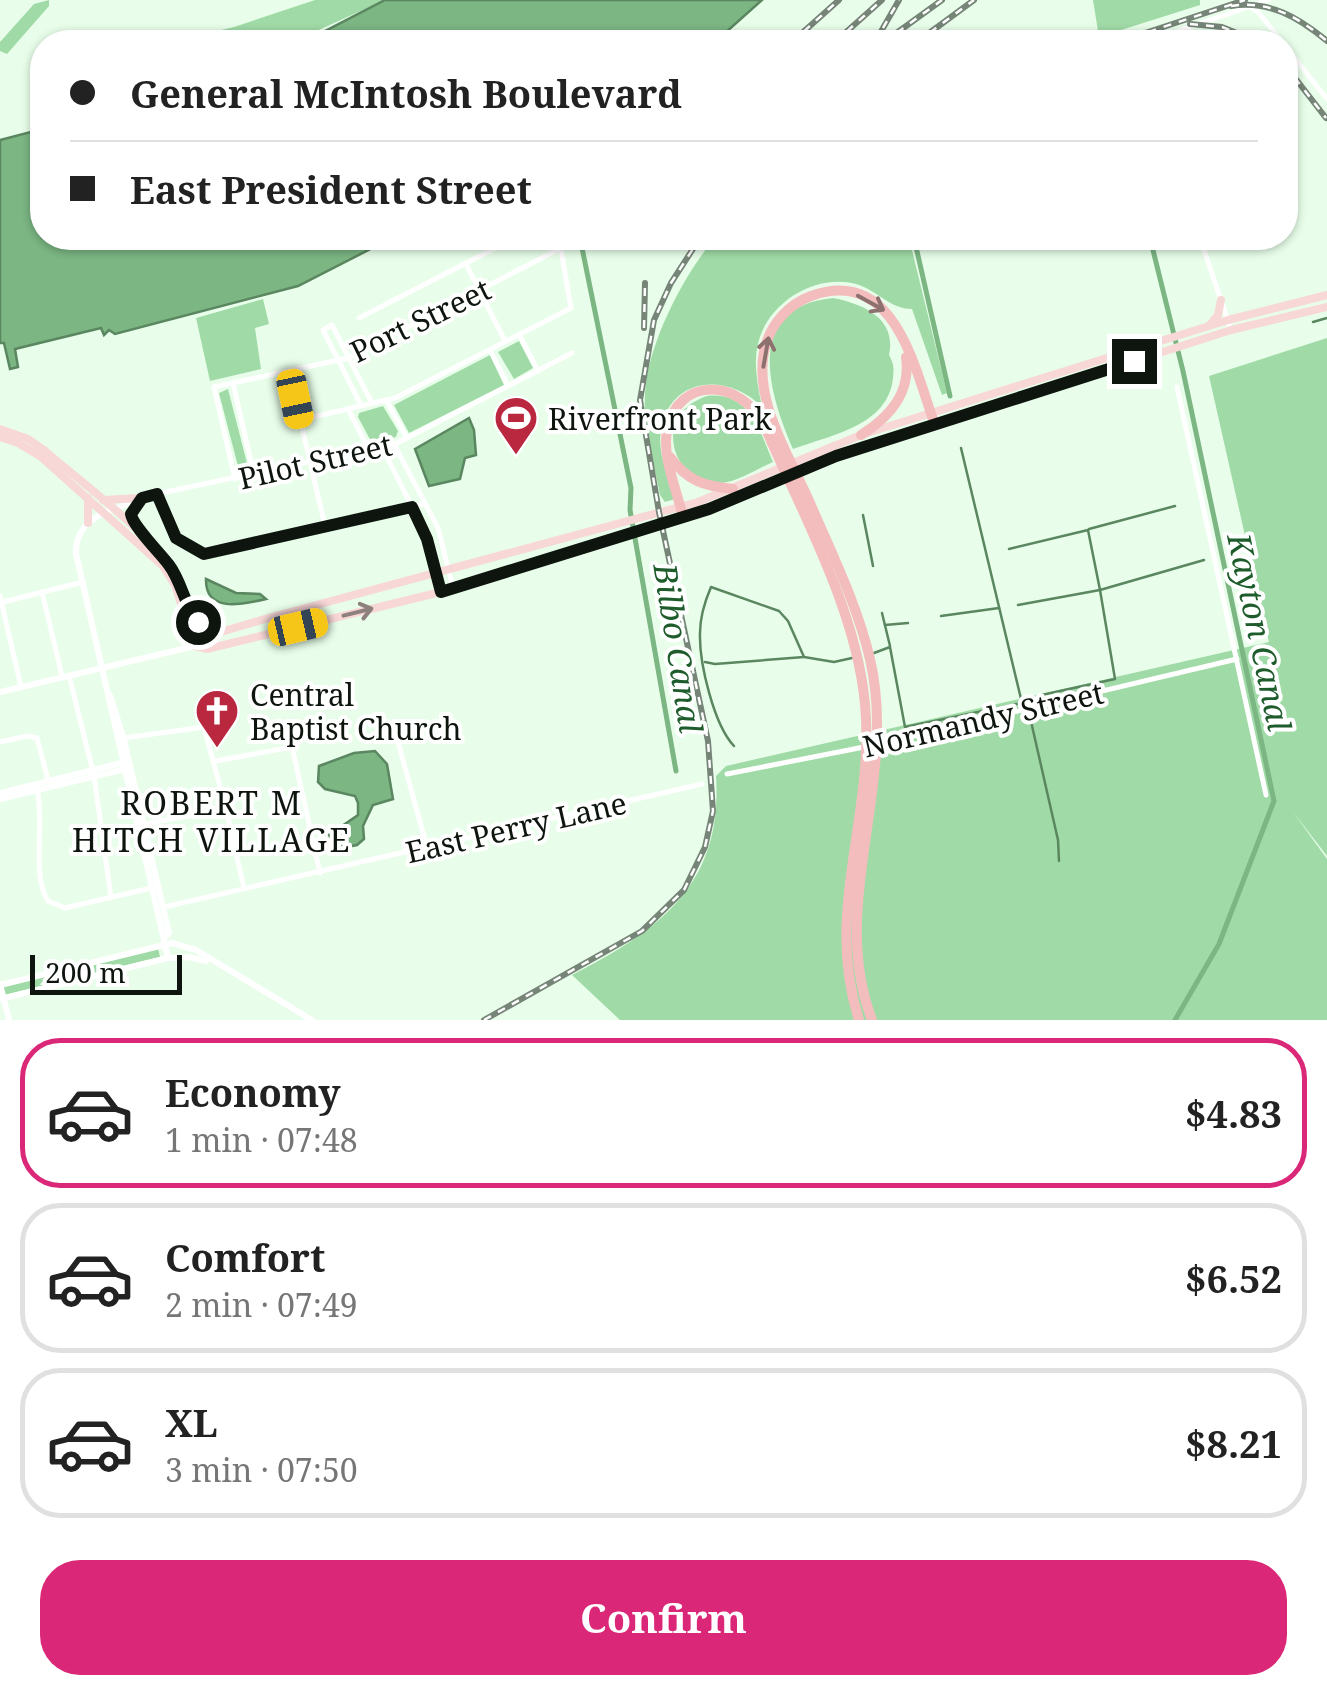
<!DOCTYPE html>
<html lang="en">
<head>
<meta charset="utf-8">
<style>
	:root { --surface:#fff; --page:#f2f2f2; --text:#222; --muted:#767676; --line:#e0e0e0; --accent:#db2777 }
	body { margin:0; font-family:"Noto Serif",serif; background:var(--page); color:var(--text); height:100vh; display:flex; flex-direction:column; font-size:38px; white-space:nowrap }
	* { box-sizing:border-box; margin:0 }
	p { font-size:32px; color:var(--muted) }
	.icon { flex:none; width:55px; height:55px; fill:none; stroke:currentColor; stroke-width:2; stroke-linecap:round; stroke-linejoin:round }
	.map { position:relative; height:1020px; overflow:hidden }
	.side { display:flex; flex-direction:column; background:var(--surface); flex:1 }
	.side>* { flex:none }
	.banner { position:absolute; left:30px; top:30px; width:1268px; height:220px; border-radius:40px; box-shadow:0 2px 8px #0004; display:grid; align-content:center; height:220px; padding:0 40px; background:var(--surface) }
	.scale { position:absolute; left:30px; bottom:25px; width:152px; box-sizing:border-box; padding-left:10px; border:5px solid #0d150e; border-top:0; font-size:28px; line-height:35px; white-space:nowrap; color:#0d150e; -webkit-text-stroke:8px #fff; paint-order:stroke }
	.end { position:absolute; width:45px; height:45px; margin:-22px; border:12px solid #0d150e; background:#fff; box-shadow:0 0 0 5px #fff }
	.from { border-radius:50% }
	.car { position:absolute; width:30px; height:60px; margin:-30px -15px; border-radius:12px; box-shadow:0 0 8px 2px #0007; background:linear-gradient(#f5c518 24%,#345 0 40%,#f5c518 0 76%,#345 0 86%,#f5c518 0) }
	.banner b { display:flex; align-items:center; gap:35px; height:95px; font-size:38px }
	.banner b+b { border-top:2px solid var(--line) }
	.banner i { width:25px; height:25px; background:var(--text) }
	ul { padding:18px 0 0; list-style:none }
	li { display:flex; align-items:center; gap:30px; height:150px; margin:0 20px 15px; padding:0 20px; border:5px solid var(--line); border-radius:40px }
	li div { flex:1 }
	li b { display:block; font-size:38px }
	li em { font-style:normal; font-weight:700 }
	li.active { border-color:var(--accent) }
	li>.icon { width:90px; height:90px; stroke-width:1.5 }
	.cta { display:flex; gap:20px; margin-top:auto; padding:20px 40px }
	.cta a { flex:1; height:115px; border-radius:40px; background:var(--accent); color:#fff; font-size:40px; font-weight:700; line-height:115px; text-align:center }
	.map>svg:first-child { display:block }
	.green { fill:#a0dba7 }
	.water { fill:#7bb683; stroke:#5a8660; stroke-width:2.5 }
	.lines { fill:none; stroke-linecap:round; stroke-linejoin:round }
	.stream { stroke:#5a8660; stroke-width:2.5 }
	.canal { stroke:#7bb683; stroke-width:5 }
	.street { stroke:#fff; stroke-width:5 }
	.secondary { stroke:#fff; stroke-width:6 }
	.primary { stroke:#f8d7d7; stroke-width:8 }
	.highway { stroke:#f4bdbd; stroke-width:10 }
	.rail-casing { stroke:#768578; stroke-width:6 }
	.rail { stroke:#fff; stroke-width:2.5; stroke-dasharray:8; stroke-linecap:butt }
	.oneway { stroke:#8c716e }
	.oneway2 { stroke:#8e807d }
	.route { stroke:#0d150e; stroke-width:12 }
	.labels { text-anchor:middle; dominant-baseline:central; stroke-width:8; stroke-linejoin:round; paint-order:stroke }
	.street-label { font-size:30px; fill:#0d150e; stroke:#fff }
	.poi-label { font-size:30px; fill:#0d150e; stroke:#fff; text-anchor:start }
	.water-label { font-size:32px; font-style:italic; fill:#1e5c2c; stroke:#fff }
	.neighbourhood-label { font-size:32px; letter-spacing:2.5px; fill:#0d150e; stroke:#fff }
</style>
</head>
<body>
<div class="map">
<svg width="1327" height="1020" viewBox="0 0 1327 1020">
	<rect width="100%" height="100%" fill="#e8feea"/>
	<g class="green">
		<path d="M 49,0 L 49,6 L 7,54 L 0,51 L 0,42 L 34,4 Z"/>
		<path d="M 315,0 L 385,0 L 292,42 L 171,42 L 234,27 Z"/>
		<path d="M 1093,0 L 1200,0 L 1200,5 L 1099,37 Z"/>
		<path d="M 715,238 L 909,238 L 947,393 L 942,395 L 912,309 C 890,309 877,290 856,284 C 815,273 767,303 758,344 C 753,364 758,386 762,407 C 728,372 669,376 661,431 C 657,453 669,478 675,499 L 665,502 L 660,495 C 654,463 643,428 645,394 C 647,345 684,274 715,238 Z"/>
		<path d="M 833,298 C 863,304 897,318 889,355 C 894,364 894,368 893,378 C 888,426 831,435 793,449 C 769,394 742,307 833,298 Z"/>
		<path d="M 263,299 L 269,324 L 255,328 L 261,369 L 210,381 L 196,318 Z"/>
		<path d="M 1327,338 L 1327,856 L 1293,812 L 1327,859 L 1327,1020 L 620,1020 L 572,975 C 660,930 723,884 716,776 L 726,766 L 1269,642 L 1209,376 Z"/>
		<path d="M 519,341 L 533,368 L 514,379 L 498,352 Z"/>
		<path d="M 490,355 L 504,385 L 409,433 L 394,405 Z"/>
		<path d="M 228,389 L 249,471 L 240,474 L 219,393 Z"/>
		<path d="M 707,396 C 749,391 760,431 773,462 C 757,469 739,481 722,483 C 676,490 647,416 707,396 Z"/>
		<path d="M 383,406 L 398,431 L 396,437 L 372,443 L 358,417 L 359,413 Z"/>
		<path d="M 158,948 L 160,957 L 0,996 L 0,988 Z"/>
	</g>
	<g class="water">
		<path d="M 385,0 L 762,0 L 715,42 L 294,42 L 323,32 Z"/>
		<path d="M 42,129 L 42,238 L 392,238 L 298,286 L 115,334 L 109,330 L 104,335 L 101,328 L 15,349 L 18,367 L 10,369 L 4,343 L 0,343 L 0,140 Z"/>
		<path d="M 469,418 L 474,430 L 476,455 L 465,458 L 460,479 L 429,486 L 415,449 Z"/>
		<path d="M 206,579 L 236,593 L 260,594 L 266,599 C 244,604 205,614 206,579 Z"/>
		<path d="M 375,751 L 387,764 L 393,799 L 373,805 L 363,826 L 364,839 L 357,845 L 336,849 L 329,835 L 358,815 L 358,803 L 355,796 L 325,789 L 318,782 L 319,766 L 354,753 Z"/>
	</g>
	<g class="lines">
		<g class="stream">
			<path d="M 1313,322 L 1327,318"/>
			<path d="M 863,515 L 873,566"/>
			<path d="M 1089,529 L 1175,506"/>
			<path d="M 1009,549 L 1088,530 L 1100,590 L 1204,560"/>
			<path d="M 1018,605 L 1100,590 L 1115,679 L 1037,696"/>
			<path d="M 882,613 L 890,646"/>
			<path d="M 941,616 L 999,608"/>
			<path d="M 885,625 L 908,623"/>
			<path d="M 874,653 L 890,647 L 905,727 L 1022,703 L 961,448"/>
			<path d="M 804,657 L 834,662 L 852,658"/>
			<path d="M 705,662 L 715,664 L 804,657 L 788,621 L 779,611 L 711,587 C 705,601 700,617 700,633 C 699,663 714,725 734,746"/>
			<path d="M 1030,717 L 1058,840 L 1059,861"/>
		</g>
		<g class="canal">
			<path d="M 580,238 L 631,488 L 630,510 L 676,771"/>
			<path d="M 914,238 L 950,396"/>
			<path d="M 1150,238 L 1183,371 L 1274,801 L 1219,944 L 1175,1020"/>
		</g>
		<g class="street">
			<path d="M 1250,7 L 1258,12 L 1282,42"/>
			<path d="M 1147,42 L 1268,0"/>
			<path d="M 1285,46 L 1327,99"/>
			<path d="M 1200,238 L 1231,330"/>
			<path d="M 466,264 L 505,341"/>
			<path d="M 359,318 L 515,238"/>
			<path d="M 519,334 L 538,371"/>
			<path d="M 490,350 L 508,386"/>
			<path d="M 289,371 L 325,526"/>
			<path d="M 233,383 L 254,475"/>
			<path d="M 1177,387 L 1266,795"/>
			<path d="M 386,400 L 407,438"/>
			<path d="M 361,405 L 323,330 L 332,325 L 372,403"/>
			<path d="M 348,409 L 368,448"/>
			<path d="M 300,420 L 395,398 L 571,308 L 559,238"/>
			<path d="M 394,444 L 438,528 L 453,588"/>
			<path d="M 382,447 L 425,533 L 441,592"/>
			<path d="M 235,479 L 214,387 L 348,358 L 561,248"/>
			<path d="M 157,495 L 175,538 L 204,554 L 423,504"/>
			<path d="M 115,509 L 147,496 L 397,443 L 572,353"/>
			<path d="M 42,592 L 62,676"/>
			<path d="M 0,596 L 21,687"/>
			<path d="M 3,602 L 83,582"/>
			<path d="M 69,675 L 94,776 L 111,897"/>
			<path d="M 395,731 L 425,840"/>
			<path d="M 124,738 L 204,727 L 226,809"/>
			<path d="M 0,742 L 27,736 L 37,738 L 48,780"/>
			<path d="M 875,745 L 1237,659"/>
			<path d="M 216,761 L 292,747 L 320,873"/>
			<path d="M 727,774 L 864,747"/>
			<path d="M 37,790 C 45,822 31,875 48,901 L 65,908 L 151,888"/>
			<path d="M 144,824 L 226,809 L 244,888"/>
			<path d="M 404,852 L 412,838 L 425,840"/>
			<path d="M 164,907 L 702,784"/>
		</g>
		<g class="secondary">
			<path d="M 112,510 C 91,517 75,530 76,554 L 168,958"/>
			<path d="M 0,692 L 195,646"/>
			<path d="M 110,695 L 124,740 L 169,933 L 165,938"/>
			<path d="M 0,793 L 125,762"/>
			<path d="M 0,799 L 125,769"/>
			<path d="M 0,984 L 9,1020"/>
			<path d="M 0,985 L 172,943 L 196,950 L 312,1020"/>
			<path d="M 0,999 L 168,958 L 188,957 L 206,961"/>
		</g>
		<g class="primary">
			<path d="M 1209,326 L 1218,315 L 1221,300"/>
			<path d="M 0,429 L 28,439 L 44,450 C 85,486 158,537 181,586 C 190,604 193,626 195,646"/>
			<path d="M 0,437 L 18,443 L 40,456 L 163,566 L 175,585 L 193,642"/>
			<path d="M 88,498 L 88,523"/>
			<path d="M 103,500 L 142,498"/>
			<path d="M 133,524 L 131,515 L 142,498"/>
			<path d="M 192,615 L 202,625 L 223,631"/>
			<path d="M 195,646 L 207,636 L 272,617 L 698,502 L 861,435 L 1228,320 L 1327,295"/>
			<path d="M 195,646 L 207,649 L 453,589 L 709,509 L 836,457 L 1231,330 L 1327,307"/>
		</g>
		<g class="highway">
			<path d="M 861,435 C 890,417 911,393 906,357"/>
			<path d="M 670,457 C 687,481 704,486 733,489"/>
			<path d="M 683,517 C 677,490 662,458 667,431 C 677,375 742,378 765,427 C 804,518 862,619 866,719 C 871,824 825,915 859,1020"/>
			<path d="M 872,1020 C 827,903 899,783 870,659 C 857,604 832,554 810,503 C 790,457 750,396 766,344 C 772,323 789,304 811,296 C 896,266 914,368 935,425"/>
		</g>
		<defs>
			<g id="rail">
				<path d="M 1231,6 C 1269,0 1298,17 1327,41"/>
				<path d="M 1190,24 L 1222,27 L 1259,42"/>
				<path d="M 792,42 L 839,0"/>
				<path d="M 835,42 L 882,0"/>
				<path d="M 875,42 L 899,0"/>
				<path d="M 884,42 L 942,0"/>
				<path d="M 917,42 L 974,0"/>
				<path d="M 1118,42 L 1245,0"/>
				<path d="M 1285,65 L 1326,118"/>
				<path d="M 644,328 L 645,283"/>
				<path d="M 484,1020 L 642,931 L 684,890 L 705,847 L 713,811 L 708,741 L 659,512 L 640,400 L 654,320 L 671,283 L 700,238"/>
			</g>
		</defs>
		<use href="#rail" class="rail-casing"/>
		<use href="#rail" class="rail"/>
	</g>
	<defs><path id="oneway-shaft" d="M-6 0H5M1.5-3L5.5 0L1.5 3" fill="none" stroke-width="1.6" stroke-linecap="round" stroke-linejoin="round" transform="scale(2.5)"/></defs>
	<g class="oneway">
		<use href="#oneway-shaft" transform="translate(871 303) rotate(29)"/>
		<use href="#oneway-shaft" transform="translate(766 352) rotate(-80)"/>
	</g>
	<use class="oneway2" href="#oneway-shaft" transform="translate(358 612) rotate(-14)"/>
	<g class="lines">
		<path class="route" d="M 198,622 C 184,605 182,582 169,565 C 160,553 132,525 131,514 L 142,498 L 157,494 L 176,538 L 204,554 L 412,507 L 427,539 L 441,592 L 709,509 L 836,456 L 1134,361"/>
	</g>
	<defs>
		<symbol id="stadium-pin" viewBox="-11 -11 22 30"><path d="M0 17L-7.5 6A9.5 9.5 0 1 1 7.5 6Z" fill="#b9283f" stroke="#fff"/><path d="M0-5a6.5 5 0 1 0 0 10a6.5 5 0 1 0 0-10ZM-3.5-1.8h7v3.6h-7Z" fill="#fff"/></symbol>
		<symbol id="church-pin" viewBox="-11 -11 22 30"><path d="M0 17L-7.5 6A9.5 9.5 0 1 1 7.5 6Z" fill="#b9283f" stroke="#fff"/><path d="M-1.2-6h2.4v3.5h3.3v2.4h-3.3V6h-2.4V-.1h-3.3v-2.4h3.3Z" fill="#fff"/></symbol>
	</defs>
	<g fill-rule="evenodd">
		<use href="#stadium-pin" x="491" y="393" width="50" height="68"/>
		<use href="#church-pin" x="192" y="686" width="50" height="68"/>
	</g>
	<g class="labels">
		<g class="street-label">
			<text transform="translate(420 320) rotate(-26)">Port Street</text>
			<text transform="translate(315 461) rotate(-13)">Pilot Street</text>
			<text transform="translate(983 719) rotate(-13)">Normandy Street</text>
			<text transform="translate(516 827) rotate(-13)">East Perry Lane</text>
		</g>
		<g class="poi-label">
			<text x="548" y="418">Riverfront Park</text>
			<text x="250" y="694">Central<tspan x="250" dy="34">Baptist Church</tspan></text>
		</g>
		<g class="water-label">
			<text transform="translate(1260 632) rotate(78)">Kayton Canal</text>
			<text transform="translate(679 648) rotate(81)">Bilbo Canal</text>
		</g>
		<g class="neighbourhood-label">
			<text x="212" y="802">ROBERT M<tspan x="212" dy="37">HITCH VILLAGE</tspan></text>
		</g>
	</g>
</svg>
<div class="scale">200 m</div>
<i class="end from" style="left:198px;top:622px"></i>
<i class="end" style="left:1134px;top:361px"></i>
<i class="car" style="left:295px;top:399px;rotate:168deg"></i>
<i class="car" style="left:298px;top:627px;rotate:77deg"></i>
<div class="banner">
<b><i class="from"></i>General McIntosh Boulevard</b>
<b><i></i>East President Street</b>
</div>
</div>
<section class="side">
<ul>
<li class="active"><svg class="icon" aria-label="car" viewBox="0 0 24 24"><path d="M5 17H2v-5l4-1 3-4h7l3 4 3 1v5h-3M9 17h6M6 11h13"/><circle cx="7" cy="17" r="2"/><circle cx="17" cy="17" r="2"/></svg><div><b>Economy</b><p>1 min · 07:48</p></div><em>$4.83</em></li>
<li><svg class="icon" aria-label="car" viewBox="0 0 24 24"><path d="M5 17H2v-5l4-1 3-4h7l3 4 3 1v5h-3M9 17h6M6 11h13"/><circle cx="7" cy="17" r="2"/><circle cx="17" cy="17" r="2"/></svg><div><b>Comfort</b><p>2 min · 07:49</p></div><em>$6.52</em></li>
<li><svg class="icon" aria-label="car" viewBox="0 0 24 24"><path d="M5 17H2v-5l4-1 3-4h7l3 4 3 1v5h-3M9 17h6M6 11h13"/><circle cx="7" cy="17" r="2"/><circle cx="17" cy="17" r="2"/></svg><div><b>XL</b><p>3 min · 07:50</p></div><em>$8.21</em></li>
</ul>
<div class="cta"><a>Confirm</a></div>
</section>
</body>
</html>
